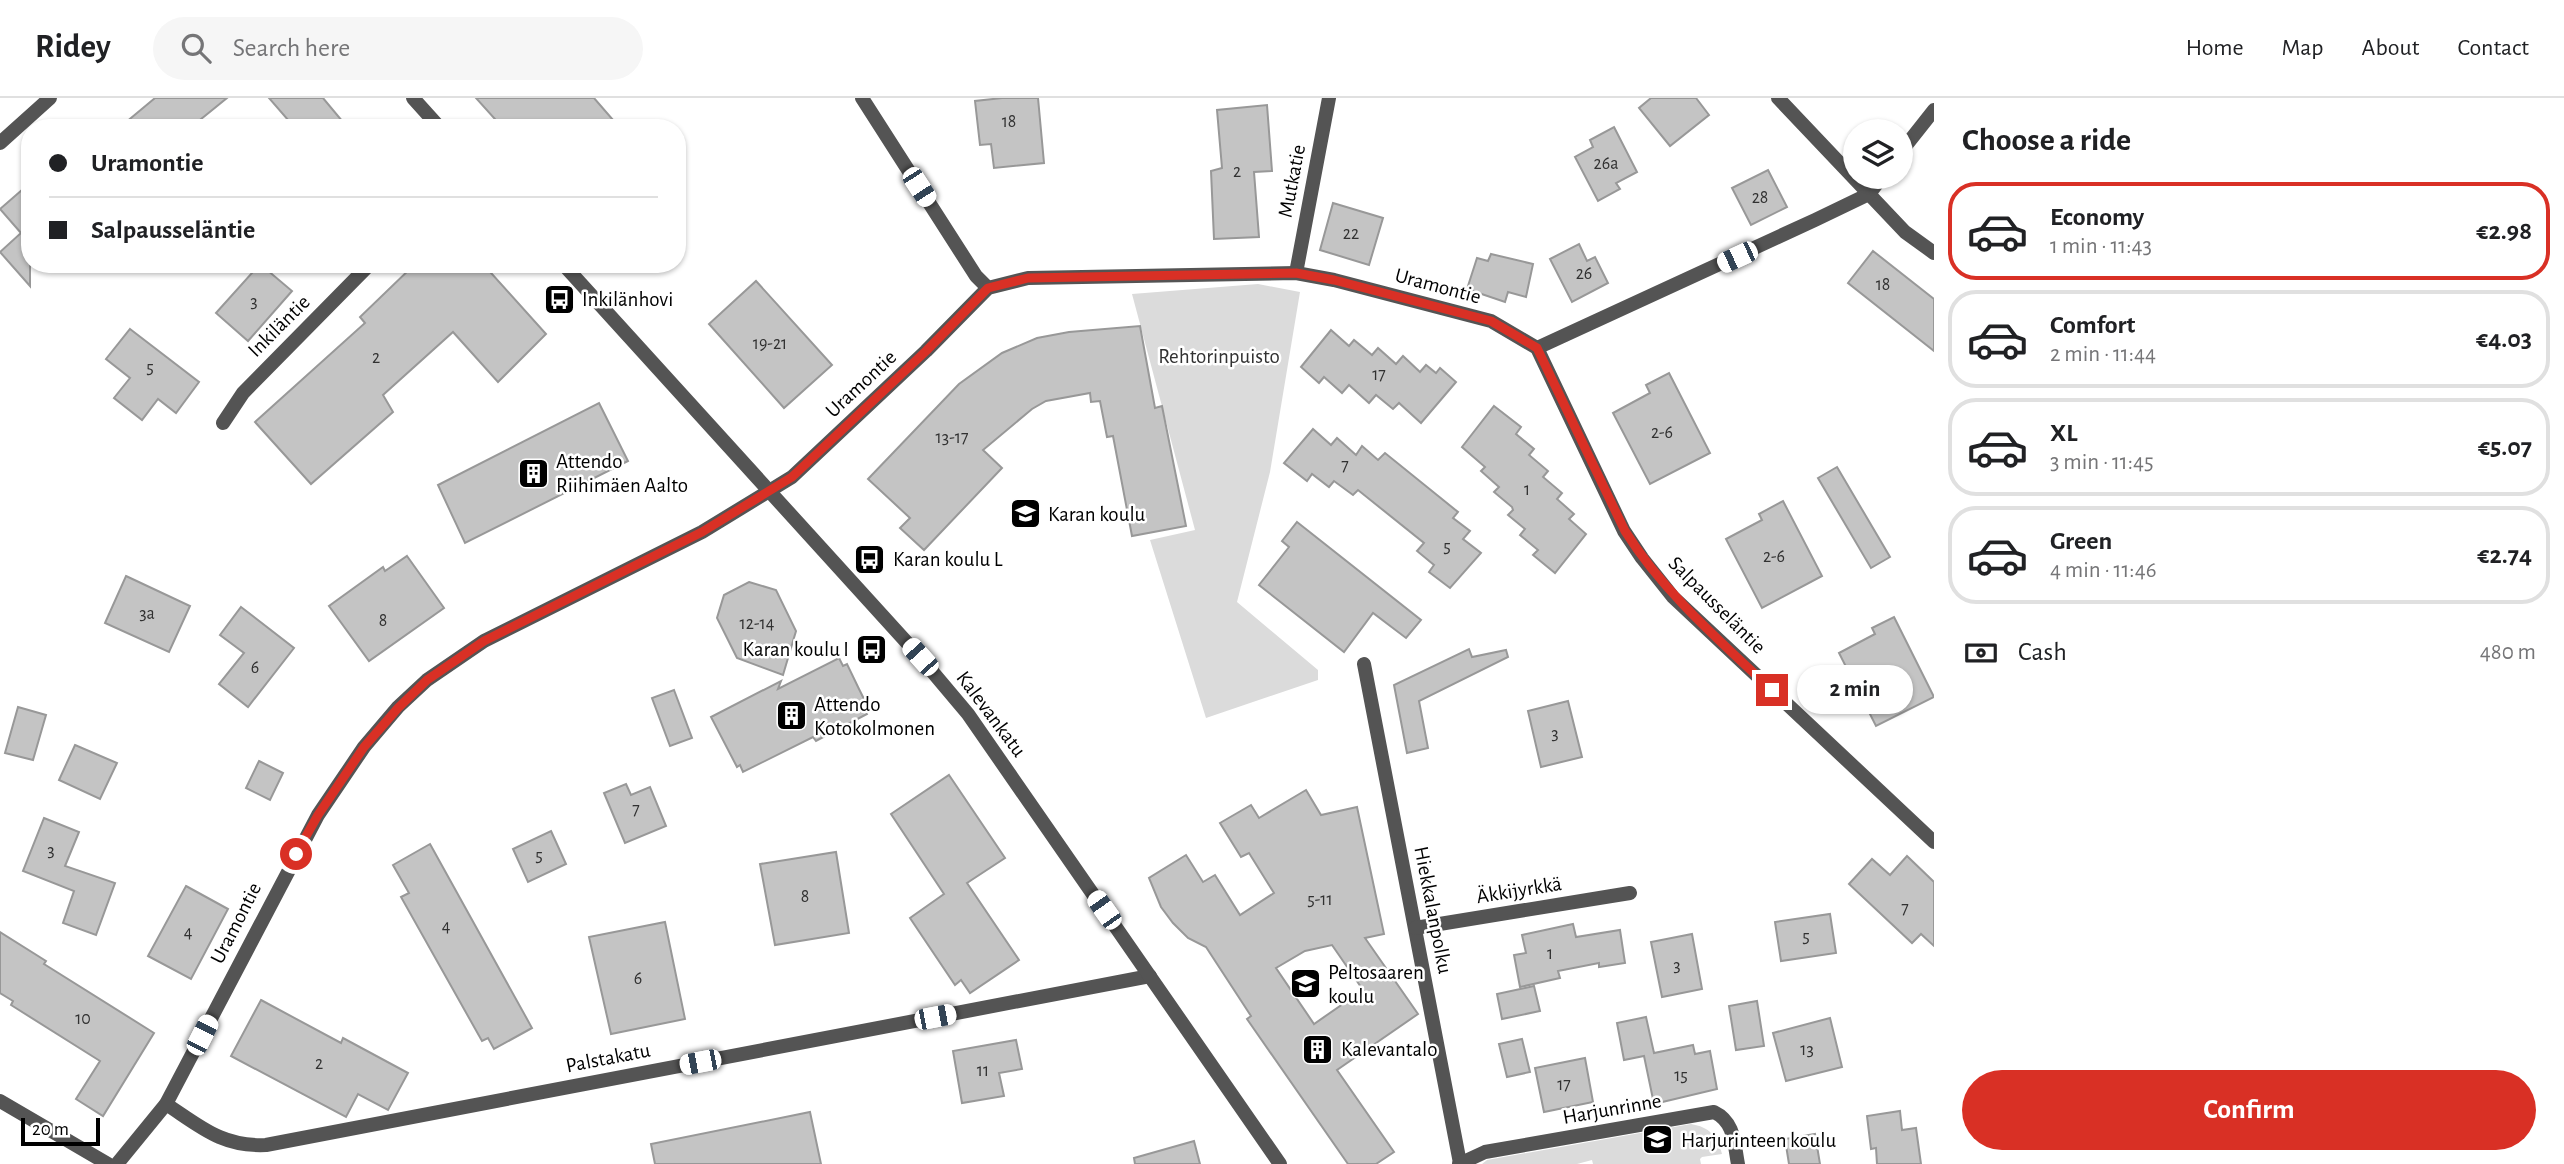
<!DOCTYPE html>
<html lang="en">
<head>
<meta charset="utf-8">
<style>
	:root { --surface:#fff; --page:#f6f6f6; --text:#202124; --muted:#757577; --line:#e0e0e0; --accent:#d93025 }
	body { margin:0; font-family:"Alegreya Sans",sans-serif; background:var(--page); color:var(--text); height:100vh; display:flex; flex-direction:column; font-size:26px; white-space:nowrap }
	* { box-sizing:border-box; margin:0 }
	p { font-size:23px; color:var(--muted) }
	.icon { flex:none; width:38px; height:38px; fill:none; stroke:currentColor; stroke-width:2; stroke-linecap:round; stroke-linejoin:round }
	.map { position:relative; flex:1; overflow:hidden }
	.side { display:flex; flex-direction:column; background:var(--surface); width:630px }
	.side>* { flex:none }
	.banner { position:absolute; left:21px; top:21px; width:665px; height:154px; border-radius:28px; box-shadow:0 2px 5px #0004; display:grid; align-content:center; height:154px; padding:0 28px; background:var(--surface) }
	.buttons { position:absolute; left:1843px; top:21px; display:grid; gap:14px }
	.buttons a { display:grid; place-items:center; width:70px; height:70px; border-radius:50%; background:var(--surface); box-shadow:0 2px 5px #0004; font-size:35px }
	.scale { position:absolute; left:21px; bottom:18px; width:79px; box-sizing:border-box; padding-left:7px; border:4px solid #000; border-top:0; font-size:19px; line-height:24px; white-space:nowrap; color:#000; -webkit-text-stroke:5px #fff; paint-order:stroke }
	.end { position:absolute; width:32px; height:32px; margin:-16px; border:9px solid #d93025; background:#fff; box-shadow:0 0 0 4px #fff }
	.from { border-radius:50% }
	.bubble { position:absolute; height:49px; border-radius:24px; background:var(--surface); box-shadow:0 2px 5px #0004; font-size:23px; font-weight:700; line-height:49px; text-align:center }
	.car { position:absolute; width:21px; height:42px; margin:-21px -10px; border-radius:9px; box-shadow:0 0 5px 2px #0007; background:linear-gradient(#fff 24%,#345 0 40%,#fff 0 76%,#345 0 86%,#fff 0) }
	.banner b { display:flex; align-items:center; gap:24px; height:66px; font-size:26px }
	.banner b+b { border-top:2px solid var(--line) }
	.banner i { width:18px; height:18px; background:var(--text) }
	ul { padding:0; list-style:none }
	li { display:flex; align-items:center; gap:21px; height:98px; margin:0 14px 10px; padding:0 14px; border:4px solid var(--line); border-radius:28px }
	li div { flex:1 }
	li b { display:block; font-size:26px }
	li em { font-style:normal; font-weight:700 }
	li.current { border-color:var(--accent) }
	li>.icon { width:63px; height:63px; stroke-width:1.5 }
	h2 { padding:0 28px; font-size:32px; line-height:84px }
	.pay { display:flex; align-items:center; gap:18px; height:77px; padding:0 28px; font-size:26px }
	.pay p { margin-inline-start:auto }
	.action { display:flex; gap:14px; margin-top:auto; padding:14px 28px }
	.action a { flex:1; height:80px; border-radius:42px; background:var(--accent); color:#fff; font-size:28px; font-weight:700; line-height:80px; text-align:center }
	header { display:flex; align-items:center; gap:42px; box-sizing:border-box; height:98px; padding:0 35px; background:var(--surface); border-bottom:2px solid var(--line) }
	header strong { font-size:33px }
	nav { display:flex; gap:38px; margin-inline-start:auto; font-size:24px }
	.search { width:490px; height:63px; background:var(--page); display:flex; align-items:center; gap:18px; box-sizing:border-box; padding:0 24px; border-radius:38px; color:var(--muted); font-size:26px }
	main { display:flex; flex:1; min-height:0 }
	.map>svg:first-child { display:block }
	.green { fill:#dbdbdb }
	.building { fill:#c4c4c4; stroke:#989898; stroke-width:2; fill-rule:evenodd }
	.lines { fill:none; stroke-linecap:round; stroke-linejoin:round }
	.minor { stroke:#545454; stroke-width:14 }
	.tertiary { stroke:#545454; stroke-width:14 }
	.route { stroke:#d93025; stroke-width:9 }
	.labels { text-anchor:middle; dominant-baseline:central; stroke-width:5; stroke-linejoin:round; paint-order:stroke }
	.number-label { font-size:18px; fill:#313131 }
	.street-label { font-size:21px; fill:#000; stroke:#fff }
	.poi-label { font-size:21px; fill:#000; stroke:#fff; text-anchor:start }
	.park-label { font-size:21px; fill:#323232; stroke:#fff }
</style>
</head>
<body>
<header>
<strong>Ridey</strong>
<div class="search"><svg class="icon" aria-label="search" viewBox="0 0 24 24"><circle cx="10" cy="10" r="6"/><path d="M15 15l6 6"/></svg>Search here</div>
<nav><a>Home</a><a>Map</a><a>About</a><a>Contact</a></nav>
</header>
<main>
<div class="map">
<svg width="1934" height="1066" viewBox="0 0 1934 1066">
	<rect width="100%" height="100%" fill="#fff"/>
	<g class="green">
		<path d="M 1258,186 L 1300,194 L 1270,374 L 1237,504 L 1318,572 L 1318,582 L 1206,620 L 1150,442 L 1195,432 L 1132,196 Z"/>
		<path d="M 1691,1026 C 1709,1029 1718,1038 1722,1056 L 1702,1059 L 1700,1061 L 1701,1066 L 1593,1066 L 1592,1062 L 1577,1066 L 1482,1066 L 1487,1062 Z"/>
	</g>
	<g class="building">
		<path d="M 155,0 L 227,0 L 190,30 L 119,30 Z"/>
		<path d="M 269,0 L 323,0 L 348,30 L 295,30 Z"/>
		<path d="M 476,0 L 594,0 L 620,30 L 503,30 Z"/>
		<path d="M 1002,0 L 1038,0 L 1044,65 L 994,70 L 991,46 L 980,47 L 975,3 Z"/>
		<path d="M 1651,0 L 1696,0 L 1709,17 L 1670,48 L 1639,10 Z"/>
		<path d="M 1267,7 L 1272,73 L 1254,74 L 1259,139 L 1214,141 L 1211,73 L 1222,70 L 1217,12 Z"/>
		<path d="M 1614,29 L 1637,74 L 1616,85 L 1620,91 L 1598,103 L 1575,59 L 1593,49 L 1590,42 Z"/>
		<path d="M 1768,72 L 1787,109 L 1751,127 L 1732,90 Z"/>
		<path d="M 30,85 L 30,188 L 0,154 L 21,135 L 0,111 Z"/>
		<path d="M 1333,105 L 1383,120 L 1369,167 L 1320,152 Z"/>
		<path d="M 1579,146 L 1587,163 L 1595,159 L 1608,185 L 1572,204 L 1550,161 Z"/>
		<path d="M 1873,153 L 1934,201 L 1934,253 L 1848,185 Z"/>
		<path d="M 1491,156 L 1533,166 L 1526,199 L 1508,194 L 1505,204 L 1467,191 L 1477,160 L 1488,163 Z"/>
		<path d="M 260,166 L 292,193 L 248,243 L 216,215 Z"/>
		<path d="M 415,166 L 483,166 L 546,236 L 498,284 L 453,234 L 383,297 L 393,314 L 311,386 L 255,324 L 365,225 L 360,219 Z"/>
		<path d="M 756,183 L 832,267 L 784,310 L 709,226 Z"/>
		<path d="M 1140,228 L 1155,310 L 1162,308 L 1186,428 L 1132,438 L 1113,338 L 1107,339 L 1100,303 L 1091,304 L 1090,295 L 1046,303 L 1032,311 L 983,352 L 1002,370 L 924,452 L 900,430 L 910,420 L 868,381 L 959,286 L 1002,255 L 1037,240 L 1069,234 Z"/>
		<path d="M 130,231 L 199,284 L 176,315 L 158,301 L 142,322 L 114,300 L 130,280 L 106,261 Z"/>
		<path d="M 1331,232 L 1349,248 L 1354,242 L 1372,257 L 1378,250 L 1396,266 L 1403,258 L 1420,274 L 1426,267 L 1436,275 L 1440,270 L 1456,284 L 1421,325 L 1399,305 L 1393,311 L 1376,297 L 1369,305 L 1349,287 L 1342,295 L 1324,279 L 1319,285 L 1301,269 Z"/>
		<path d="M 1669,275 L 1710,355 L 1650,386 L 1613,315 L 1650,295 L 1646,287 Z"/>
		<path d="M 599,305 L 628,363 L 465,445 L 438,387 Z"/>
		<path d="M 1494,308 L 1521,329 L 1516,336 L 1534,351 L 1529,357 L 1548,373 L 1543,379 L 1562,395 L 1557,401 L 1574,416 L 1569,421 L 1586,436 L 1555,475 L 1533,457 L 1538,452 L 1520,437 L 1525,431 L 1508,417 L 1513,412 L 1512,409 L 1494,394 L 1499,389 L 1481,373 L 1485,369 L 1462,349 Z"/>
		<path d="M 1313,331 L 1331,347 L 1337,340 L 1356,357 L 1362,348 L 1378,362 L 1385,355 L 1458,414 L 1453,420 L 1470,433 L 1463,441 L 1481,455 L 1450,490 L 1429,474 L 1434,467 L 1417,453 L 1424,445 L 1358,392 L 1353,397 L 1334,383 L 1329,389 L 1312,376 L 1307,383 L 1284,365 Z"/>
		<path d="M 1837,369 L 1890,459 L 1871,470 L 1818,380 Z"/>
		<path d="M 1783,403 L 1822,478 L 1762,510 L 1726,441 L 1762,422 L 1759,416 Z"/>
		<path d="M 1297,424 L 1421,522 L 1406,540 L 1373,515 L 1344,554 L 1259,487 L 1289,449 L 1282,443 Z"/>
		<path d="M 407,458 L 444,510 L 369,563 L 329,508 L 383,469 L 385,473 Z"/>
		<path d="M 126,478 L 190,508 L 169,554 L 105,525 Z"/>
		<path d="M 749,484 L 776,492 L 796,533 L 783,577 L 737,560 L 717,520 L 724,497 Z"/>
		<path d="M 241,509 L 294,550 L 248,609 L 219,586 L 244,555 L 220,537 Z"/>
		<path d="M 1894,519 L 1934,599 L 1876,628 L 1839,555 L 1875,536 L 1872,530 Z"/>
		<path d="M 1469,551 L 1472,559 L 1506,552 L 1508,559 L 1419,603 L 1428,650 L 1407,655 L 1394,587 Z"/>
		<path d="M 839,560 L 843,568 L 847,566 L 859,591 L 868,609 L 865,611 L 867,616 L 816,643 L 813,639 L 743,674 L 740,667 L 737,669 L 711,619 L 781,583 L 778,591 Z"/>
		<path d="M 674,592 L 692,640 L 670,648 L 652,600 Z"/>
		<path d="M 1568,603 L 1582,659 L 1541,669 L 1528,613 Z"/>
		<path d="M 18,609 L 46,617 L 33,662 L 5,655 Z"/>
		<path d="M 75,647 L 117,665 L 100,701 L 59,682 Z"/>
		<path d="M 259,663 L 283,675 L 270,702 L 246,690 Z"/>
		<path d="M 949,677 L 1005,760 L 967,785 L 1019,862 L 970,895 L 961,882 L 955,887 L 910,820 L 944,796 L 891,716 Z"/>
		<path d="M 626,686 L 631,697 L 650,689 L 666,728 L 625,745 L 604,695 Z"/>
		<path d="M 1306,692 L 1321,717 L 1357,709 L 1384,836 L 1365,840 L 1418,916 L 1337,972 L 1394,1054 L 1376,1066 L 1348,1066 L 1247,921 L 1251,918 L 1206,849 L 1188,840 L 1173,825 L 1161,809 L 1149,780 L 1186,757 L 1203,784 L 1215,777 L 1240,817 L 1274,795 L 1249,755 L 1241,759 L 1220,725 L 1251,707 L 1259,720 ZM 1332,847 L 1363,892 L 1314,926 L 1276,870 L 1305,853 Z"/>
		<path d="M 44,720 L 79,734 L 65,768 L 115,785 L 96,837 L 63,825 L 74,793 L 23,773 Z"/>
		<path d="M 551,733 L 566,766 L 528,784 L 513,751 Z"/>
		<path d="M 430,746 L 532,930 L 494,951 L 488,940 L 482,943 L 401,799 L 409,795 L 393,767 Z"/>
		<path d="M 836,754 L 849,835 L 775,847 L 760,766 Z"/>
		<path d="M 1907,758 L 1934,784 L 1934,848 L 1921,836 L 1912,845 L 1849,786 L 1872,761 L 1890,777 Z"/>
		<path d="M 186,788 L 228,811 L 191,881 L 148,858 Z"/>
		<path d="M 1830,816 L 1836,855 L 1781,863 L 1775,824 Z"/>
		<path d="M 665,824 L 685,921 L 611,936 L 589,839 Z"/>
		<path d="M 1573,826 L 1576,839 L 1620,832 L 1625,865 L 1599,869 L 1599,865 L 1558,873 L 1560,880 L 1520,889 L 1514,857 L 1526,855 L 1522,837 Z"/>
		<path d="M 0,834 L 46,863 L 44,866 L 154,935 L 103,1018 L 76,1001 L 100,963 L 11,907 L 13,903 L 0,895 Z"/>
		<path d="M 1692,836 L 1702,891 L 1662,899 L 1651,844 Z"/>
		<path d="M 1534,888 L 1540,913 L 1502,921 L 1497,896 Z"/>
		<path d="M 261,902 L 341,945 L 343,940 L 408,975 L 388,1012 L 358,996 L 346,1019 L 231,958 Z"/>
		<path d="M 1757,903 L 1764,948 L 1736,952 L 1729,908 Z"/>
		<path d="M 1646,919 L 1654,955 L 1693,947 L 1695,956 L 1710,953 L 1717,991 L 1654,1006 L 1644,958 L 1624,962 L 1617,925 Z"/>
		<path d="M 1830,920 L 1842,969 L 1786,983 L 1773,935 Z"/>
		<path d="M 1522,941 L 1530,974 L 1507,979 L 1499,946 Z"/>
		<path d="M 1016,942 L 1022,971 L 999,975 L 1004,998 L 962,1005 L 953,953 Z"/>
		<path d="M 1585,960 L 1593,1004 L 1544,1014 L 1535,970 Z"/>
		<path d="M 1900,1013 L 1902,1032 L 1916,1030 L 1921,1066 L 1877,1066 L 1876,1050 L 1871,1051 L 1867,1018 Z"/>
		<path d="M 810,1014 L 821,1066 L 655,1066 L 651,1046 Z"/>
		<path d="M 1815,1036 L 1820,1066 L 1789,1066 L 1785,1041 Z"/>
		<path d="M 1194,1043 L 1200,1066 L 1135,1066 L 1134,1060 Z"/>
	</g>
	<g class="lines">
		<g class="minor">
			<path d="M 862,0 L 976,178 L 988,190"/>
			<path d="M 1778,0 L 1905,134 L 1934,155"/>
			<path d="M 0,45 L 50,0"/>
			<path d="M 1900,55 L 1934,12"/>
			<path d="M 1296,175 L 1329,0"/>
			<path d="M 1537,250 L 1815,122 L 1869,96 L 1882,79"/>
			<path d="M 223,325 L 243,295 L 370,166"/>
			<path d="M 1364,566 L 1460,1065"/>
			<path d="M 1415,830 L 1630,795"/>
			<path d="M 0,1003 L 108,1066"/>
			<path d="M 166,1006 C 201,1029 222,1049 266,1047 L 1150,878"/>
			<path d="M 117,1066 L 166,1006 L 318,717 L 364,649 L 398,609 L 427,582 L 484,543 L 702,434 L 792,379 L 926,253 L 988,190 L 1028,180 L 1296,175 L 1334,182 L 1491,223 L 1537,250 L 1624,433 L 1642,460 L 1673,499 L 1934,744"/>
			<path d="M 1459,1066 L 1485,1054 L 1714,1014 C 1735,1024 1734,1046 1738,1066"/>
		</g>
		<g class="tertiary">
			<path d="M 413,0 L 440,30"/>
			<path d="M 563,166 L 920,559 L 968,616 L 1280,1066"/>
		</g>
	</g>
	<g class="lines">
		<path class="route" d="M 296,756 L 318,717 L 364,649 L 398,610 L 427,582 L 484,543 L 702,434 L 792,379 L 926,253 L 988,190 L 1028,180 L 1296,175 L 1334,182 L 1491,223 L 1537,250 L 1625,433 C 1664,495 1719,542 1772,592"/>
	</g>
	<defs>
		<symbol id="bus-square" viewBox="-11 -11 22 22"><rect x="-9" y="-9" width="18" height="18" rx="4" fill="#000" stroke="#fff"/><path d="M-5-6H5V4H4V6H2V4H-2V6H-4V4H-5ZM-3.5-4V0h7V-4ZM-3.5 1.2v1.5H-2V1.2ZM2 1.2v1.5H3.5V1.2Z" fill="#fff"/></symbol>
		<symbol id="building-square" viewBox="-11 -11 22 22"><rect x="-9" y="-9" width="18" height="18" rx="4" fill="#000" stroke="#fff"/><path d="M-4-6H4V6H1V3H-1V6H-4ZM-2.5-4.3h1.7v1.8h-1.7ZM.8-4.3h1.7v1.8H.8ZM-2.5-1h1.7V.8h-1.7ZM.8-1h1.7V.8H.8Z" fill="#fff"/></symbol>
		<symbol id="school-square" viewBox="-11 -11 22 22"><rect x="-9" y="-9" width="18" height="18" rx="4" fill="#000" stroke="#fff"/><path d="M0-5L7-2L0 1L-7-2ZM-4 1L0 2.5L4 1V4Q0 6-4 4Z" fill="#fff"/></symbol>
	</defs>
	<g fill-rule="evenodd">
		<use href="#bus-square" x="542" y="184" width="35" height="35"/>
		<use href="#building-square" x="516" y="358" width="35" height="35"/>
		<use href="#school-square" x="1008" y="398" width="35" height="35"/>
		<use href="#bus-square" x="852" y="444" width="35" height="35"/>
		<use href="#bus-square" x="854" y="534" width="35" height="35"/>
		<use href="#building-square" x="774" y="600" width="35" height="35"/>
		<use href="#school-square" x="1288" y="868" width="35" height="35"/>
		<use href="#building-square" x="1300" y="934" width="35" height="35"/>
		<use href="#school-square" x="1640" y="1024" width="35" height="35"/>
	</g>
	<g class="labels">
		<g class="number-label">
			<text x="1009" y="24">18</text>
			<text x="1606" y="66">26a</text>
			<text x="1237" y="74">2</text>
			<text x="1760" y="100">28</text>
			<text x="1351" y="136">22</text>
			<text x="1584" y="176">26</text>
			<text x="1883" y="187">18</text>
			<text x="254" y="204">3</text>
			<text x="770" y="246">19-21</text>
			<text x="376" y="260">2</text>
			<text x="150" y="270">5</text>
			<text x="1379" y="277">17</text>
			<text x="1662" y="335">2-6</text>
			<text x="952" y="340">13-17</text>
			<text x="1345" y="368">7</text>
			<text x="1527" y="392">1</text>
			<text x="1447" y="449">5</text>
			<text x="1774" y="459">2-6</text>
			<text x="147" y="516">3a</text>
			<text x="383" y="523">8</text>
			<text x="757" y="526">12-14</text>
			<text x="255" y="570">6</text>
			<text x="1555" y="636">3</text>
			<text x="636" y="712">7</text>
			<text x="51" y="753">3</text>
			<text x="539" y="758">5</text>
			<text x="805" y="799">8</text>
			<text x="1320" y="802">5-11</text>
			<text x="1905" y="811">7</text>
			<text x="446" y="829">4</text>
			<text x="188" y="835">4</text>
			<text x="1806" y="839">5</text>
			<text x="1550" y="856">1</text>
			<text x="1677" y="868">3</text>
			<text x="638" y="881">6</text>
			<text x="83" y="921">10</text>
			<text x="1807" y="952">13</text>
			<text x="319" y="966">2</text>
			<text x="983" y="973">11</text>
			<text x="1681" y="978">15</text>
			<text x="1564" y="987">17</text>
		</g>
		<g class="street-label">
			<text transform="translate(1292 83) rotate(-79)">Mutkatie</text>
			<text transform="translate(1438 188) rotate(15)">Uramontie</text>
			<text transform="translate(279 228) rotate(-45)">Inkiläntie</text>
			<text transform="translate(861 286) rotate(-43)">Uramontie</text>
			<text transform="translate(1717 507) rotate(45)">Salpausseläntie</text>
			<text transform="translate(991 616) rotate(53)">Kalevankatu</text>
			<text transform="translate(1519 792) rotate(-9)">Äkkijyrkkä</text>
			<text transform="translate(1433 812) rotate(79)">Hiekkalanpolku</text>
			<text transform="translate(236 825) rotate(-63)">Uramontie</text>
			<text transform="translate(608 960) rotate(-11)">Palstakatu</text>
			<text transform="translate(1612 1011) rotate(-10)">Harjunrinne</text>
		</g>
		<g class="poi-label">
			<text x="582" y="201">Inkilänhovi</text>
			<text x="556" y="363">Attendo<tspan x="556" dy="24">Riihimäen Aalto</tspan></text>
			<text x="1048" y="416">Karan koulu</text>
			<text x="893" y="461">Karan koulu L</text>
			<text x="849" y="551" text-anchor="end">Karan koulu I</text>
			<text x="814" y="606">Attendo<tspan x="814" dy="24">Kotokolmonen</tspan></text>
			<text x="1328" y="874">Peltosaaren<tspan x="1328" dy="24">koulu</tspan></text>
			<text x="1341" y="951">Kalevantalo</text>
			<text x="1681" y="1042">Harjurinteen koulu</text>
		</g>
		<g class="park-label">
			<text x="1219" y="258">Rehtorinpuisto</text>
		</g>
	</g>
</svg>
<div class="buttons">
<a><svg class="icon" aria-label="layers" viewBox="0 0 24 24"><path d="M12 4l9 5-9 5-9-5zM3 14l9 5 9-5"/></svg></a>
</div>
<div class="scale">20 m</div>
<i class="end from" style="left:296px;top:756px"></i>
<i class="end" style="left:1772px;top:592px"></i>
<div class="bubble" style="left:1797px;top:567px;width:116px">2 min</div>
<i class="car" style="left:919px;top:89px;rotate:147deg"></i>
<i class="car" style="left:1737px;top:159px;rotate:245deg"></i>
<i class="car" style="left:920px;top:559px;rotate:318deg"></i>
<i class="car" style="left:1104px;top:812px;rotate:325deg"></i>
<i class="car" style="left:935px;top:919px;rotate:79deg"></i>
<i class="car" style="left:202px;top:937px;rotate:27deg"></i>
<i class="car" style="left:700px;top:964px;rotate:259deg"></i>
<div class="banner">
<b><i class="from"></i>Uramontie</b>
<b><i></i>Salpausseläntie</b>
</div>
</div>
<section class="side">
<h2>Choose a ride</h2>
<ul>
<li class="current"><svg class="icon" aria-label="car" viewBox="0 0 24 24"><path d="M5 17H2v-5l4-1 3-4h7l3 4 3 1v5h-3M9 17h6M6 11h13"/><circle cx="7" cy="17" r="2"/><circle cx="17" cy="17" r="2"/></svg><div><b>Economy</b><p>1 min · 11:43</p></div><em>€2.98</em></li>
<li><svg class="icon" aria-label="car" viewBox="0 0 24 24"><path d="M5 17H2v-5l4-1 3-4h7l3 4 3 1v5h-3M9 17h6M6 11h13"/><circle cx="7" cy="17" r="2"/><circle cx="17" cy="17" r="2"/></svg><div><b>Comfort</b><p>2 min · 11:44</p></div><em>€4.03</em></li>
<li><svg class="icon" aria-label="car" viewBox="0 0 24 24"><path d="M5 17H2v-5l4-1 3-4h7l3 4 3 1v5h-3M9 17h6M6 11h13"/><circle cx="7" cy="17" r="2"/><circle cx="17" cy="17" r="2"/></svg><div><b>XL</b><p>3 min · 11:45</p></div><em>€5.07</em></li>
<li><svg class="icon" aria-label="car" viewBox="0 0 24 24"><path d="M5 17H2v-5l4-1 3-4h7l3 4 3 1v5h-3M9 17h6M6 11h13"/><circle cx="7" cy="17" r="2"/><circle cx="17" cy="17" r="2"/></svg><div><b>Green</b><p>4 min · 11:46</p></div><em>€2.74</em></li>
</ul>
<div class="pay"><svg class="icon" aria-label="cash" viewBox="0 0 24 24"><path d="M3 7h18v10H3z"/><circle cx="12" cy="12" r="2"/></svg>Cash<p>480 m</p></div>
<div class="action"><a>Confirm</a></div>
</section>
</main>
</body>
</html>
